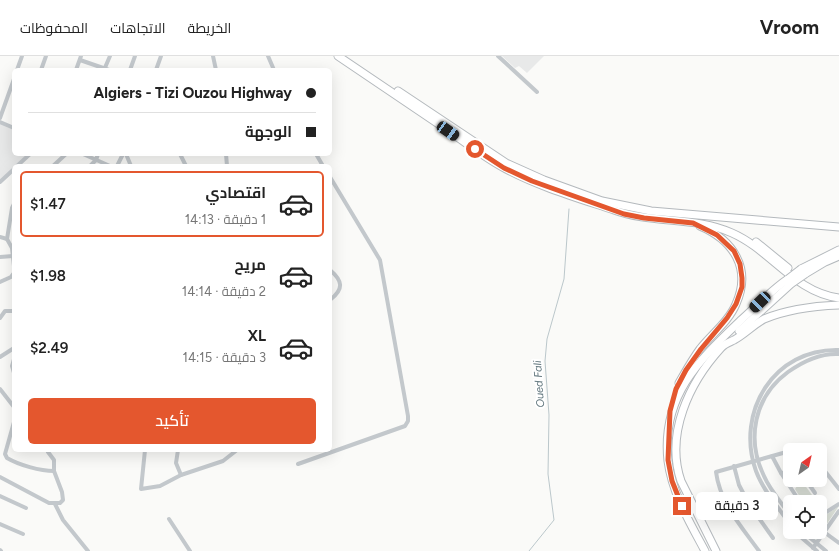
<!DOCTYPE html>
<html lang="ar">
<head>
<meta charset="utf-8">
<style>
	:root { --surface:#fff; --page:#f6f6f6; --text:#222; --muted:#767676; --line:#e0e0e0; --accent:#e4572e }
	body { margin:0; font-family:Figtree,Cairo,sans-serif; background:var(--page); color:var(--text); direction:rtl; height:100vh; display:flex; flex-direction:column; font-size:15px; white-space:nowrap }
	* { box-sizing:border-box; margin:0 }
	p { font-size:13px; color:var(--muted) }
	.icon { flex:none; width:22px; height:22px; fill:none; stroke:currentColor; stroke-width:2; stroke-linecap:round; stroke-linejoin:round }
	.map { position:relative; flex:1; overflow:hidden; direction:ltr }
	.panel { position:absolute; left:12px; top:108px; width:320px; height:288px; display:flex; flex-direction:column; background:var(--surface); border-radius:6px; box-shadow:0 4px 16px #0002; direction:rtl }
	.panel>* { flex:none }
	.hud { position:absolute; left:12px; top:12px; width:320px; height:88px; border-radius:6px; box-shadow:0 4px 16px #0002; direction:rtl; display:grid; align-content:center; height:88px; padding:0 16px; background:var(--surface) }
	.needle { width:26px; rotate:34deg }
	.buttons { position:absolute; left:783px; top:387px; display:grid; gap:8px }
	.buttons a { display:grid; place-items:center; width:44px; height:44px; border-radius:6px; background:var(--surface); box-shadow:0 4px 16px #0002; font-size:20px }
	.end { position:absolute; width:18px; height:18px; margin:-9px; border:5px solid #e4572e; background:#fff; box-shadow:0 0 0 2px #fff }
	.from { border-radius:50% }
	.bubble { position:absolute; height:28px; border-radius:6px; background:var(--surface); box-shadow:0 4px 16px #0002; font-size:13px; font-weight:600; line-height:28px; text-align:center; direction:rtl }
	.car { position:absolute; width:12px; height:24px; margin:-12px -6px; border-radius:5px; box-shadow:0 0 3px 1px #0007; background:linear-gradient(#222 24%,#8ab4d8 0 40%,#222 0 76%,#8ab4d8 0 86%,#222 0) }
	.hud b { display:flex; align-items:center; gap:14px; height:38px; font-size:15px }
	.hud b+b { border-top:1px solid var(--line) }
	.hud i { width:10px; height:10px; background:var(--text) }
	ul { padding:7px 0 0; list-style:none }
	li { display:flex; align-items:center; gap:12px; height:66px; margin:0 8px 6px; padding:0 8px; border:2px solid transparent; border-radius:6px }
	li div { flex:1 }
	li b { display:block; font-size:15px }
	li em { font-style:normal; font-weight:600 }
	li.active { border-color:var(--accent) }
	li>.icon { width:36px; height:36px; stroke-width:1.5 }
	.button { display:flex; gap:8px; margin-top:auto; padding:8px 16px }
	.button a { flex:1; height:46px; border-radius:6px; background:var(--accent); color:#fff; font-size:16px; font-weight:600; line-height:46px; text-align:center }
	header { display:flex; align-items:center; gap:24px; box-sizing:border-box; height:56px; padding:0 20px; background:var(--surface); border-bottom:1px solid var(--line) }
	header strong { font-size:19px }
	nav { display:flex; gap:22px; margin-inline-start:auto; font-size:14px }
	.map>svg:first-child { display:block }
	.built { fill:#e8e9e9 }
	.green { fill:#dadfd7 }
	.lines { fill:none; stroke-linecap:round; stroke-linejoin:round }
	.stream { stroke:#bbc7cb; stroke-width:1 }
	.highway-casing { stroke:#b4b9bd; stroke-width:9 }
	.street { stroke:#c3c8cc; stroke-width:4 }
	.highway { stroke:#fff; stroke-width:7 }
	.highway-bridge-casing { stroke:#b4b9bd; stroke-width:9; stroke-linecap:butt }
	.highway-bridge { stroke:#fff; stroke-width:7 }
	.route { stroke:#e4572e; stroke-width:5 }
	.labels { text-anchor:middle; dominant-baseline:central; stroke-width:4; stroke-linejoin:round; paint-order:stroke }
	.water-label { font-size:11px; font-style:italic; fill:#60757c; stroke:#fff }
</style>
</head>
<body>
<header>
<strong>Vroom</strong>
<nav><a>الخريطة</a><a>الاتجاهات</a><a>المحفوظات</a></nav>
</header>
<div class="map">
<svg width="839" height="495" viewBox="0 0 839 495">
	<rect width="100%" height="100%" fill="#fafaf8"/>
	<g class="built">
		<path d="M 502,0 L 544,0 L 527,17 L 519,10 L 515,12 Z"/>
		<path d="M 0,67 L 14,72 L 14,98 L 30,98 L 17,110 L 14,110 L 14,113 L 0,126 Z"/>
	</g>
	<g class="green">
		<path d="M 792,424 L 801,424 L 812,439 L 814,446 L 803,446 L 795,433 L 797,430 Z"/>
		<path d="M 839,450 L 816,484 L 808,476 L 820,476 L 820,463 Z"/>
	</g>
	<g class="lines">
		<path class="stream" d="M 529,495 L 554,464 L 548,418 L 549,359 L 545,305 L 547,283 L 564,223 L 569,153"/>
		<defs>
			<g id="highway">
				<path d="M 338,0 C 374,24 410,49 446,73 C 466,87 485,102 506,113 C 540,131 578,142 614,154 C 652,168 695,160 732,177 C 771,194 794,236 839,242"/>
				<path d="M 398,35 L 506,107 L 544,124 L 602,145 L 651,155 L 839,171"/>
				<path d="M 756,186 L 788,212"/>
				<path d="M 801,213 L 839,194"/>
				<path d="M 805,218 L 825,206 L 839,200"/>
				<path d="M 739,275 L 792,227"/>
				<path d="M 679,327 C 686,315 692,304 700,293 C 712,278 729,265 736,248 C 752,212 733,184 700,170"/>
				<path d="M 705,495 C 690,467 672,437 668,405 C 661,341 698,305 740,265 C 756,251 770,235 788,223"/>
				<path d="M 716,495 L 681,425 C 665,378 689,327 721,292 C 724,288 730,286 734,284 C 745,278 753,269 764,263 C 788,253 814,250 839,249"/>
			</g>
		</defs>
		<use href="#highway" class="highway-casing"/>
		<g class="street">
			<path d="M 213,0 L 216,14"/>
			<path d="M 268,0 L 274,14"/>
			<path d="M 498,0 L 537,36"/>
			<path d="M 80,4 L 109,14"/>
			<path d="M 17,14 L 22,0"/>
			<path d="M 41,14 L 46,0"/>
			<path d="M 76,14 L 81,0"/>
			<path d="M 104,14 L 110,0"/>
			<path d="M 130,14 L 135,0"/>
			<path d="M 156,14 L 161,0"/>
			<path d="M 0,62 L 14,23"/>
			<path d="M 0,66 L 14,72"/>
			<path d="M 83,98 L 110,110"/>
			<path d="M 126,98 L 131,110"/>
			<path d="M 180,98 L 186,110"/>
			<path d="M 226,98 L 227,110"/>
			<path d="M 316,98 L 323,110"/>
			<path d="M 17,110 L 30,98"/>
			<path d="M 53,110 L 66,98"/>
			<path d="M 90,110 L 96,104 L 98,98"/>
			<path d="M 117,110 L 123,98"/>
			<path d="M 0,126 L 14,113"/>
			<path d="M 14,148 L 12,152 L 7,183 L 12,192 L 14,210"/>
			<path d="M 0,181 L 7,183"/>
			<path d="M 0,201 L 13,200"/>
			<path d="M 330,214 C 343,225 344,233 330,244"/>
			<path d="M 0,226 L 11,221 L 14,217"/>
			<path d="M 0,262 L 5,255 L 14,255"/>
			<path d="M 0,301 L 14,292"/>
			<path d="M 14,303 L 12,310 L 14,317"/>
			<path d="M 0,333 L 14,351"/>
			<path d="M 14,366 L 5,398 L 7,402 C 19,409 40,415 54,415"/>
			<path d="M 145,394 L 141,433 L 160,430 L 181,419"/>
			<path d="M 178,394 L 176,407 L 181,419 L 223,405 L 237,394"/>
			<path d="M 795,394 L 803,392 L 807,394"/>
			<path d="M 772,400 L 781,417 L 800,446"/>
			<path d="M 298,408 L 405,370 L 408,365 L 408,360 L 380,204 L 330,121"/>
			<path d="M 820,409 L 839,433"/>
			<path d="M 734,410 L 739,429 L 749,448"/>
			<path d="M 781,417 L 790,416"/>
			<path d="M 0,421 L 49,447 L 60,447 L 63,444 L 62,436 L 54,415 L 54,404 L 48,396"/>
			<path d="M 806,424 L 815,437"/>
			<path d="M 0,440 L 26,452"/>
			<path d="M 55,448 L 63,464 L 88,495"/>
			<path d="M 790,459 C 781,446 770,434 764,420 C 746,383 754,341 788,316 C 802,306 821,297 839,298"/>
			<path d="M 734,460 L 749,448 L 773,482"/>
			<path d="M 820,460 L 839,448"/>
			<path d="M 169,463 L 190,495"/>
			<path d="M 0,468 L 23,478"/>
			<path d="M 790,468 C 778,451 763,434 756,415 C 735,356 774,292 839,294"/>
			<path d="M 795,476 L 817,495"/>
			<path d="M 803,476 L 826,495"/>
			<path d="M 824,476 L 839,487"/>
			<path d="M 813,492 L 839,455"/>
			<path d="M 0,494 L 1,495"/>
			<path d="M 759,495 C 741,470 720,447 716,416 L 790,395"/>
		</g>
		<use href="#highway" class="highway"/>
		<defs>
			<g id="highway-bridge">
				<path d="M 788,223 L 801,213"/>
				<path d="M 792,227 L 805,218"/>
			</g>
		</defs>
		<use href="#highway-bridge" class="highway-bridge-casing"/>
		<use href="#highway-bridge" class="highway-bridge"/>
	</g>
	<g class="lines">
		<path class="route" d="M 475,93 L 504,112 L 532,125 L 624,158 L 644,162 L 693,167 L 717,179 L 734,195 L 740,208 L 742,222 L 742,231 L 736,248 L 727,262 L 701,293 L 686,314 L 676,333 L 670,355 L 668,404 L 672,425 L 682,450"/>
	</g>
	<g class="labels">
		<g class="water-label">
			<text transform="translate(539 328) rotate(-94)">Oued Fali</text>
		</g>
	</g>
</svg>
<div class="buttons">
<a><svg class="needle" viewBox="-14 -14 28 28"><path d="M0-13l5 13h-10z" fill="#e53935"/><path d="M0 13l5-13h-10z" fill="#767676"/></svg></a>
<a><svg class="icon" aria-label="locate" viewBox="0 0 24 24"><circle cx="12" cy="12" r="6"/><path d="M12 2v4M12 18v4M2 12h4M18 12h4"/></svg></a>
</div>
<i class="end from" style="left:475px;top:93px"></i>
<i class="end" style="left:682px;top:450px"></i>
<div class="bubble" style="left:696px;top:436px;width:82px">3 دقيقة</div>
<i class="car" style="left:448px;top:75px;rotate:124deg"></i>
<i class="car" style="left:760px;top:246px;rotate:226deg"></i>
<div class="hud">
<b><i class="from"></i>Algiers - Tizi Ouzou Highway</b>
<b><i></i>الوجهة</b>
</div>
<section class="panel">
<ul>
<li class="active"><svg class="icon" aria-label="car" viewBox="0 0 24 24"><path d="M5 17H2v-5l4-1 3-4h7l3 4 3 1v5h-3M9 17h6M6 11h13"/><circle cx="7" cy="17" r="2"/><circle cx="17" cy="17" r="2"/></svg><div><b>اقتصادي</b><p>1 دقيقة · 14:13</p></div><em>$1.47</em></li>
<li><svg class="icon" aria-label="car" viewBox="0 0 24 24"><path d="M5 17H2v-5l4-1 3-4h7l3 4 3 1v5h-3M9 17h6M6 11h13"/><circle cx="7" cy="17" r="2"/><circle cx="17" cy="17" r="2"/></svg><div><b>مريح</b><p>2 دقيقة · 14:14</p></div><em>$1.98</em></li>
<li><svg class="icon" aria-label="car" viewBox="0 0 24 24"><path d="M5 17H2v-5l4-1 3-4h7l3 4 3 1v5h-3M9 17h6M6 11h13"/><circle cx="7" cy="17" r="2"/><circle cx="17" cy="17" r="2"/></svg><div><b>XL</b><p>3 دقيقة · 14:15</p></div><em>$2.49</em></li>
</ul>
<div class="button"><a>تأكيد</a></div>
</section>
</div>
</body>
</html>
